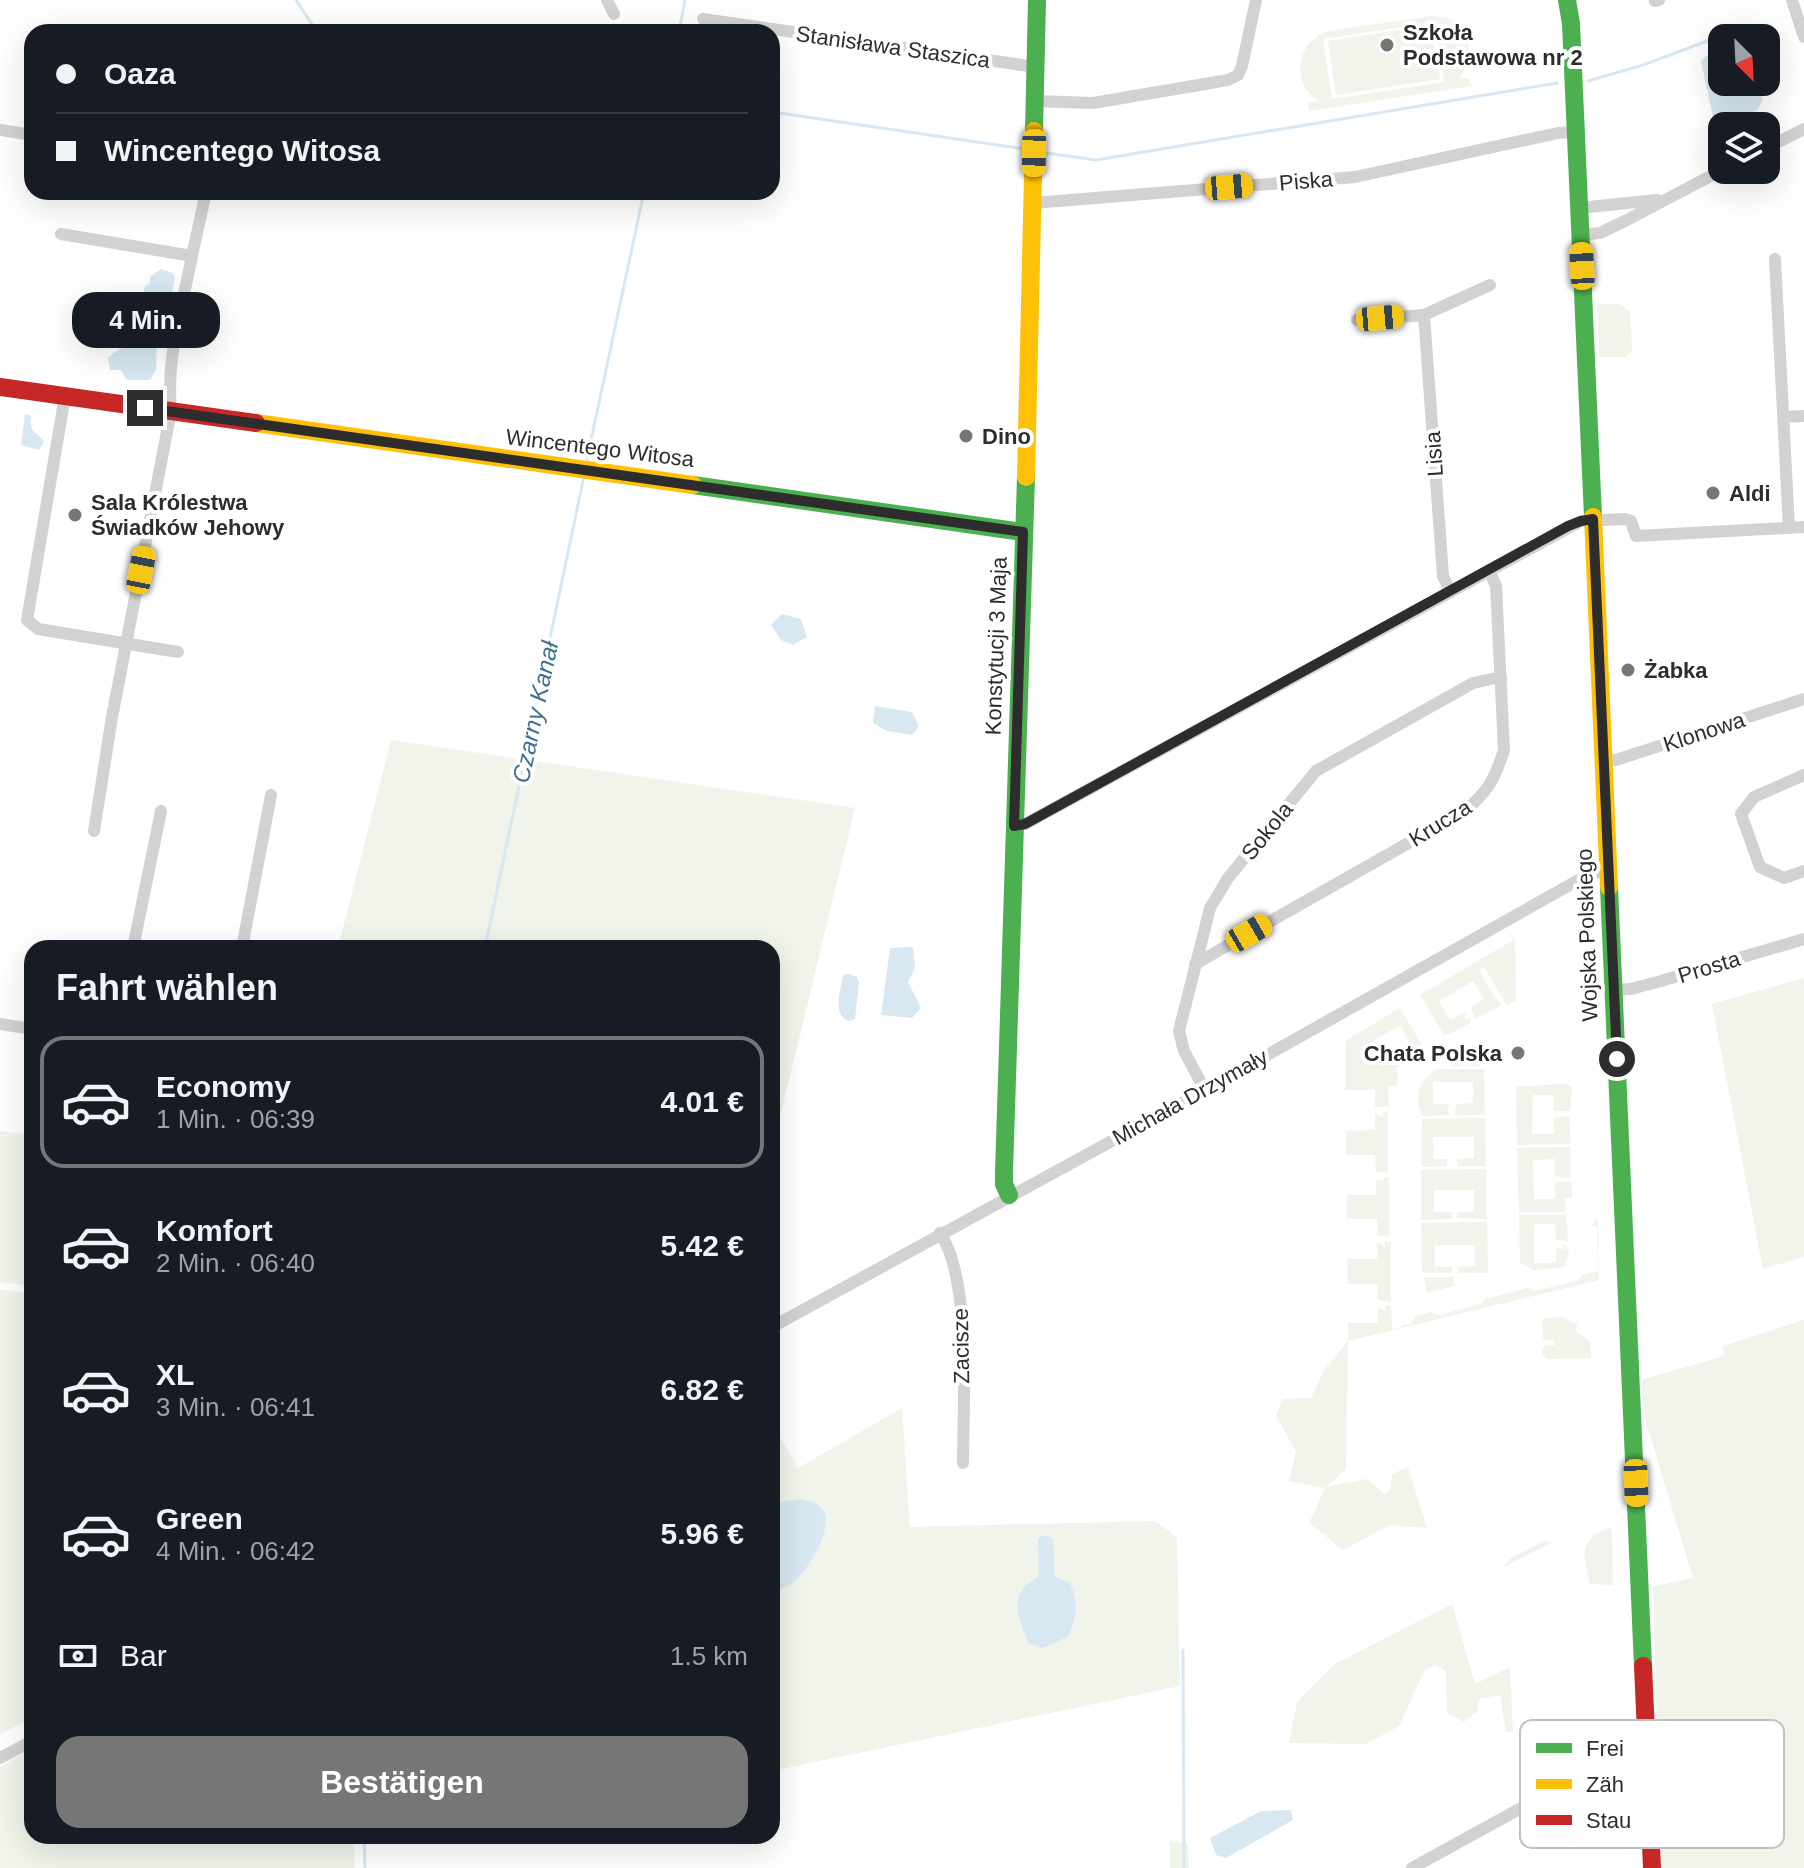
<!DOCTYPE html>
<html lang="de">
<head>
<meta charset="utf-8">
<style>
	:root { --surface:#171b24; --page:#20242c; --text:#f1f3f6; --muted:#9ea1a6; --line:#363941; --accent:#767676 }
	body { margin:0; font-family:Arial,sans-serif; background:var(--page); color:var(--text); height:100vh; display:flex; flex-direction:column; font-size:30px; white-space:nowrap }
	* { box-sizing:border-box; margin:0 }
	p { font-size:26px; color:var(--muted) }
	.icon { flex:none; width:44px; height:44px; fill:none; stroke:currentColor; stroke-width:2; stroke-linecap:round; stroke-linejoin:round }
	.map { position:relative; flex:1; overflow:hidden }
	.drawer { position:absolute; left:24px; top:940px; width:756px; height:904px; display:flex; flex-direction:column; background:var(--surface); border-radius:24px; box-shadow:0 8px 32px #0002 }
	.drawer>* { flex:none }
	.banner { position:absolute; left:24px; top:24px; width:756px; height:176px; border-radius:24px; box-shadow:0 8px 32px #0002; display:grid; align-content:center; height:176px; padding:0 32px; background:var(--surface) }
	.needle { width:52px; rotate:156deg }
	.tools { position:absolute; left:1708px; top:24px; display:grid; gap:16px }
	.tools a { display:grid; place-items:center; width:72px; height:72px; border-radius:16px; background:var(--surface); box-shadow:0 8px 32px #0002; font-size:40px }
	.end { position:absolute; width:36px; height:36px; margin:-18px; border:10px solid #2d2d2d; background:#fff; box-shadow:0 0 0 4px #fff }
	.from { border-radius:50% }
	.bubble { position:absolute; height:56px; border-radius:24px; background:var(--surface); box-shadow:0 8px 32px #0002; font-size:26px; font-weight:700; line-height:56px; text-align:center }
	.car { position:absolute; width:24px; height:48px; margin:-24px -12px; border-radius:10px; box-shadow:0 0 6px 2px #0007; background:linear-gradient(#f5c518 24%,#345 0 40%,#f5c518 0 76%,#345 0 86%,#f5c518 0) }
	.banner b { display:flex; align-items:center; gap:28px; height:76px; font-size:30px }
	.banner b+b { border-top:2px solid var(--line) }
	.banner i { width:20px; height:20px; background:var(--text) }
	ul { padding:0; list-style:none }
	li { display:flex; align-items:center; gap:24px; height:132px; margin:0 16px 12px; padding:0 16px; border:4px solid transparent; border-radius:24px }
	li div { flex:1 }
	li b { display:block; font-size:30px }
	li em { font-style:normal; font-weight:700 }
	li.on { border-color:var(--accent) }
	li>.icon { width:72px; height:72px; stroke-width:1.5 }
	h2 { padding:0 32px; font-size:36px; line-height:96px }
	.pay { display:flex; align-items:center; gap:20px; height:88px; padding:0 32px; font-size:30px }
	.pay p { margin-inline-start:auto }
	.action { display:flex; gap:16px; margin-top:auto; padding:16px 32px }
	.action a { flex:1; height:92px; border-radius:24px; background:var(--accent); color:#fff; font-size:32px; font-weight:700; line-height:92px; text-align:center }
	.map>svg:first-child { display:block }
	.green { fill:#f0f4eb; fill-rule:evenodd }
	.water { fill:#d7e8f2 }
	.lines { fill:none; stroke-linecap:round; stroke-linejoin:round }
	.stream { stroke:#d7e8f2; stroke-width:3 }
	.street { stroke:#d2d2d2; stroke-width:12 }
	.fast { stroke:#4caf50; stroke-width:18 }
	.slow { stroke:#ffc107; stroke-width:18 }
	.jam { stroke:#c62828; stroke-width:18 }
	.route { stroke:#2d2d2d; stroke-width:10 }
	.poi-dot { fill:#767676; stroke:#fff; stroke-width:3 }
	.labels { text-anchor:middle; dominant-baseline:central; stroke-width:8; stroke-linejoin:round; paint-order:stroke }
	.poi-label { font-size:22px; font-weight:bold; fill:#2d2d2d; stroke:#fff; text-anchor:start }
	.street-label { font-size:22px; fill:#2d2d2d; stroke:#fff }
	.water-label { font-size:24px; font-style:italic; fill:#3a7290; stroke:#fff }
	.key { fill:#fff; stroke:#c0c0c0; stroke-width:2 }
	.key-label { font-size:22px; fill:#2d2d2d }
</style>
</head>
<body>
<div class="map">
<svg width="1804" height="1868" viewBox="0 0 1804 1868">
	<rect width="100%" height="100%" fill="#fff"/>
	<g class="green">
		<path d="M 1433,16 C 1439,17 1446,17 1452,20 C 1473,31 1473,63 1459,79 L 1469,78 L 1471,86 L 1309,111 L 1308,103 L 1319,101 C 1289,83 1297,40 1329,31 ZM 1434,22 L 1444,82 L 1332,99 L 1323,39 Z"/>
		<path d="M 1431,25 L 1440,79 L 1336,95 L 1328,41 Z"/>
		<path d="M 1597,304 L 1619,304 L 1630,311 L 1632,350 L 1626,357 L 1599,357 Z"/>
		<path d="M 391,740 L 855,808 L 772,1150 L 772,948 L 338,948 Z"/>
		<path d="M 1515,939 L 1516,1001 L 1507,1005 L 1484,967 L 1480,970 L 1484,980 L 1501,1005 L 1475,1019 L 1471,1008 L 1484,999 L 1473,981 L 1439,1001 L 1450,1020 L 1465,1012 L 1466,1015 L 1464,1017 L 1466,1020 L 1470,1018 L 1471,1022 L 1450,1034 L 1444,1035 L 1420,995 Z"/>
		<path d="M 1804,978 L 1804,1257 L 1763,1269 L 1712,1004 Z"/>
		<path d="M 1400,1008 L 1422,1045 L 1401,1059 L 1398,1052 L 1411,1044 L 1400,1025 L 1366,1045 L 1377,1064 L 1391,1056 L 1399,1065 L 1395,1068 L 1398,1073 L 1397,1086 L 1388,1087 L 1389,1107 L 1375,1107 L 1375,1090 L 1345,1090 L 1345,1041 Z"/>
		<path d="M 1477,1051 L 1481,1056 L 1480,1066 L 1450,1066 Z"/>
		<path d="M 1438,1069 L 1484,1069 L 1485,1115 L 1455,1115 L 1456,1104 L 1473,1103 L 1473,1082 L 1433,1082 L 1433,1104 L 1450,1104 L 1447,1112 L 1451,1115 L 1422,1116 C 1414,1096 1418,1080 1438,1069 Z"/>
		<path d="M 1559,1084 L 1567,1084 L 1572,1088 L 1570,1111 L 1554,1111 L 1554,1095 L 1533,1095 L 1532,1134 L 1554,1134 L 1554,1118 L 1569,1116 L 1571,1144 L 1517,1145 L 1516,1087 Z"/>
		<path d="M 1383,1112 L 1388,1113 L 1388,1173 L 1376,1171 L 1375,1155 L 1346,1155 L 1346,1131 L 1375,1130 L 1375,1114 L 1383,1117 Z"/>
		<path d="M 1485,1118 L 1486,1166 L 1458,1166 L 1457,1159 L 1474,1158 L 1474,1137 L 1433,1137 L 1434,1159 L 1447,1159 L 1447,1166 L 1421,1167 L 1422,1119 Z"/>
		<path d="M 0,1131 L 32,1135 L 32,1286 L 0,1282 Z"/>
		<path d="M 1571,1147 L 1570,1178 L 1555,1176 L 1555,1159 L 1533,1160 L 1534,1199 L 1555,1199 L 1555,1182 L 1572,1182 L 1572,1197 L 1565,1198 L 1565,1212 L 1519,1212 L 1517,1148 Z"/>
		<path d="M 1486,1169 L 1487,1219 L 1457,1218 L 1457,1212 L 1474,1212 L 1474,1190 L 1434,1190 L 1434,1212 L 1452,1212 L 1452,1219 L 1421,1220 L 1421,1170 Z"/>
		<path d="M 1384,1177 L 1389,1178 L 1389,1237 L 1377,1235 L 1377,1219 L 1347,1219 L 1347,1195 L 1376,1195 L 1376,1179 L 1383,1181 Z"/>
		<path d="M 1519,1215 L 1566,1215 L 1568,1241 L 1556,1240 L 1555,1224 L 1534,1224 L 1534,1263 L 1556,1263 L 1556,1246 L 1563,1250 L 1564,1245 L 1566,1246 L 1569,1253 L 1564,1267 L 1534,1270 L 1520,1263 Z"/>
		<path d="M 1598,1219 L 1599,1280 L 1348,1341 L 1346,1469 L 1326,1487 L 1367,1479 L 1385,1494 L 1390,1490 L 1392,1474 L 1408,1467 L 1427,1528 L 1389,1525 L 1343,1550 L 1309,1523 L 1325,1488 L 1289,1481 L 1296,1452 L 1276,1416 L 1282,1399 L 1311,1398 L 1324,1370 L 1348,1341 L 1348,1323 L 1378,1323 L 1378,1307 L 1385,1310 L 1386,1305 L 1391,1306 L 1392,1329 L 1402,1327 L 1402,1325 L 1411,1325 L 1415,1316 L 1431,1312 L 1438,1315 L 1482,1304 L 1485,1299 L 1528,1288 L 1534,1291 L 1577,1281 L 1582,1275 L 1598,1271 L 1597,1227 L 1591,1226 Z"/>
		<path d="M 1487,1222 L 1488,1273 L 1458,1273 L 1458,1267 L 1475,1266 L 1475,1245 L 1435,1245 L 1435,1267 L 1452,1267 L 1452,1273 L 1422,1273 L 1421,1223 Z"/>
		<path d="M 1385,1241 L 1391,1242 L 1391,1300 L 1389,1302 L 1378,1300 L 1377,1284 L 1348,1284 L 1347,1259 L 1377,1259 L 1377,1243 L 1384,1246 Z"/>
		<path d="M 1424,1277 L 1454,1277 L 1453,1286 L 1427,1293 Z"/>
		<path d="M 0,1289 L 32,1294 L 32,1717 L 0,1735 Z"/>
		<path d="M 1563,1317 L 1577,1325 L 1576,1331 L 1591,1343 L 1591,1358 L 1547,1359 L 1543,1355 L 1542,1349 L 1546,1345 L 1555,1345 L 1555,1341 L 1543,1339 L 1542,1322 L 1546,1318 Z"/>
		<path d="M 1804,1320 L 1804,1868 L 1661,1868 L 1653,1586 L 1693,1578 L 1645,1419 L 1641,1380 L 1724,1356 L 1723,1346 Z"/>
		<path d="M 902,1408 L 910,1527 L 1155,1521 L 1177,1537 L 1180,1686 L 772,1771 L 772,1423 L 798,1468 Z"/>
		<path d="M 1609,1528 L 1612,1531 L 1613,1585 L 1590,1584 C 1584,1556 1577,1539 1609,1528 Z"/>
		<path d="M 1543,1541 L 1552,1543 L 1503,1567 L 1511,1558 Z"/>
		<path d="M 1452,1604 L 1475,1684 L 1510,1667 L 1513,1732 L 1506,1732 L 1500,1695 L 1479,1699 L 1477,1712 L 1464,1722 L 1447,1713 L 1446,1671 L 1435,1665 L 1425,1670 L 1399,1726 L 1366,1744 L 1289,1743 L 1297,1702 L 1335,1664 Z"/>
		<path d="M 32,1749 L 32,1836 L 354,1836 L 355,1868 L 0,1868 L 0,1767 Z"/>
		<path d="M 1170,1840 L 1188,1844 L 1189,1868 L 1170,1868 Z"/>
	</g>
	<g class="water">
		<path d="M 1722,49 L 1722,82 L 1757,82 L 1763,100 L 1757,110 L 1723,123 L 1713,117 L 1701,61 L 1711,52 Z"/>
		<path d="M 161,269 L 173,273 L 175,278 L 166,325 L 157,340 L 156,370 L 150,380 L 127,380 L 121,370 L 110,370 L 108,358 C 119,346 136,345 148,334 L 145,311 L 156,305 L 154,300 L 146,303 L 142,299 L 145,286 L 150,284 L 150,277 Z"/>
		<path d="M 25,414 L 31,416 C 29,435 37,430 44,442 L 39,450 L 21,445 Z"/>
		<path d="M 782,614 L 801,619 L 807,637 L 793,645 L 781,640 L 771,625 Z"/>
		<path d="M 875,706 L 912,712 L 919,726 L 912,735 L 887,731 L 873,723 Z"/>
		<path d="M 913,947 L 915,968 L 908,982 L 921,1008 L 912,1018 L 881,1015 L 890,948 Z"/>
		<path d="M 849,974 L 857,977 L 859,983 L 855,1019 L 848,1021 C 832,1013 841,990 843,975 Z"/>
		<path d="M 802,1499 C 810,1501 818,1502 823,1510 C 835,1527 806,1575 790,1585 C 785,1588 777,1590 772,1592 L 772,1503 Z"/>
		<path d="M 1042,1536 L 1048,1536 L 1053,1539 L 1055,1577 L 1070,1583 C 1079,1601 1077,1620 1067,1637 L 1042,1648 L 1028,1643 C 1017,1613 1007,1595 1039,1576 L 1038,1539 Z"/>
		<path d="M 1291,1810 L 1293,1820 L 1226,1858 L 1216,1855 L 1210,1838 L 1261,1811 Z"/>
	</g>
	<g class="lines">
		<g class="stream">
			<path d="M 296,0 L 317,32"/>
			<path d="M 679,32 L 685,0"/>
			<path d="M 1588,81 L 1643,65 L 1721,36"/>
			<path d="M 772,112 L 1025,149"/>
			<path d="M 1046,153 L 1096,160 L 1557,83"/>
			<path d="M 587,459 L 644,192"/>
			<path d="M 485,948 L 584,476"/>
			<path d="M 1183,1650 L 1184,1868"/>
			<path d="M 364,1836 L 365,1868"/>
		</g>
		<g class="street">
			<path d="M 607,0 L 614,14"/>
			<path d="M 1792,0 L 1804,37"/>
			<path d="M 1655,1 L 1659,0"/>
			<path d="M 703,19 L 1036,67"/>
			<path d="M 1035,101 L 1093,103 L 1228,80 L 1238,75 L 1242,66 L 1256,0"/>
			<path d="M 0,130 L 32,135"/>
			<path d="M 1766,148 L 1804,129"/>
			<path d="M 1033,203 L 1355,177 L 1558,133 L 1576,132"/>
			<path d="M 1579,208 L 1657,200"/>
			<path d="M 61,234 L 192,256 L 206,192"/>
			<path d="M 1580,235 L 1600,233 L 1627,220 L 1722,170"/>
			<path d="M 1775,259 L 1789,528"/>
			<path d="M 1424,315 L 1443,576 L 1450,591"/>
			<path d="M 1357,320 L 1424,315 L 1490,285"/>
			<path d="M 65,396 L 27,620 L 38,629 L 178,652"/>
			<path d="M 1784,417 L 1804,416"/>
			<path d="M 1604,760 L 1616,760 L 1804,699"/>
			<path d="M 1804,775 L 1754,797 L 1741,814 L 1760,867 L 1784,878 L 1804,871"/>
			<path d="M 1014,826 L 1025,824 L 1581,521 L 1625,519 L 1631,521 L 1636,536 L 1804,527"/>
			<path d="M 94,831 L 112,717 L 171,411 C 166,359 182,307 192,256"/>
			<path d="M 133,948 L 161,811"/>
			<path d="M 242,948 L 271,795"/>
			<path d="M 1195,964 L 1465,811 C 1488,791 1495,779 1504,750 L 1496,586 L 1489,570"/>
			<path d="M 1614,990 L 1631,989 L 1661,981 L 1804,939"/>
			<path d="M 0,1024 L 32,1029"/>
			<path d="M 1205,1090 L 1184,1051 L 1179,1031 L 1210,908 L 1228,878 L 1316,771 L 1473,683 L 1501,677"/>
			<path d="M 940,1233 C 972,1280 963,1405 963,1463"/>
			<path d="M 772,1327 L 1205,1090 L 1575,882 L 1591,873 L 1609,871"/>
			<path d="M 0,1758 L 32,1741"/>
			<path d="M 1412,1868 L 1636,1745 L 1647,1741"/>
		</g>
		<g class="fast">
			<path d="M 1567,0 L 1571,24 L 1593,517"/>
			<path d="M 1034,131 L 1037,0"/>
			<path d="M 693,485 L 1023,532"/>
			<path d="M 1609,887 L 1643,1666"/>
			<path d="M 1009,1195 L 1004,1184 L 1004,1173 L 1026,477"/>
		</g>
		<g class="slow">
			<path d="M 256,423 L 693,485"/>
			<path d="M 1026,477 L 1034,131"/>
			<path d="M 1593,517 L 1609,887"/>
		</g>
		<g class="jam">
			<path d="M 0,387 L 256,423"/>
			<path d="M 1643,1666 L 1652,1868"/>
		</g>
	</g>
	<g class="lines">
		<path class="route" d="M 145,408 L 1023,532 L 1014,826 L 1025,824 L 1568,526 L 1581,521 L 1593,519 L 1617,1059"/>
	</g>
	<g class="poi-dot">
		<circle cx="1387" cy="45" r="8"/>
		<circle cx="966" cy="436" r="8"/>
		<circle cx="1713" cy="493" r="8"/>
		<circle cx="75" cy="515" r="8"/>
		<circle cx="1628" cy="670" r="8"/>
		<circle cx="1518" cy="1053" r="8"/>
	</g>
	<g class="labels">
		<g class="poi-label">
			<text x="1403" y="32">Szkoła<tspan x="1403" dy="25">Podstawowa nr 2</tspan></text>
			<text x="982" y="436">Dino</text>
			<text x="1729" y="493">Aldi</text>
			<text x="91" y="502">Sala Królestwa<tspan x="91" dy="25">Świadków Jehowy</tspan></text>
			<text x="1644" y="670">Żabka</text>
			<text x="1502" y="1053" text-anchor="end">Chata Polska</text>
		</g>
		<g class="street-label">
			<text transform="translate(893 47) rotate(8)">Stanisława Staszica</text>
			<text transform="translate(1306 181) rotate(-5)">Piska</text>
			<text transform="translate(600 448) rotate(7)">Wincentego Witosa</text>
			<text transform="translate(1434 454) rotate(-94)">Lisia</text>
			<text transform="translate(996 646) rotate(-88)">Konstytucji 3 Maja</text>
			<text transform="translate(1704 732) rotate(-18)">Klonowa</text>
			<text transform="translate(1440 823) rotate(-32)">Krucza</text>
			<text transform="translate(1267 831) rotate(-51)">Sokola</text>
			<text transform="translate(1587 935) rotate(-92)">Wojska Polskiego</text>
			<text transform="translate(1709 967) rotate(-17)">Prosta</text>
			<text transform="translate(1190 1097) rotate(-29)">Michała Drzymały</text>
			<text transform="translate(961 1346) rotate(-91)">Zacisze</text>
		</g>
		<g class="water-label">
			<text transform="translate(535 712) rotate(-78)">Czarny Kanał</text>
		</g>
	</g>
	<rect x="1520" y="1720" width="264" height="128" rx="12" class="key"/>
	<rect x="1536" y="1743" width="36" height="10" fill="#4caf50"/>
	<rect x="1536" y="1779" width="36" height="10" fill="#ffc107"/>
	<rect x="1536" y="1815" width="36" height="10" fill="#c62828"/>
	<g class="key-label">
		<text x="1586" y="1756">Frei</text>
		<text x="1586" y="1792">Zäh</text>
		<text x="1586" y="1828">Stau</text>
	</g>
</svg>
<div class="tools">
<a><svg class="needle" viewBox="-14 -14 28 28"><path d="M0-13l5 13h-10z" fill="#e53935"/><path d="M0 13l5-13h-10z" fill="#9ea1a6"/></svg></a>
<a><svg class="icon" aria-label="layers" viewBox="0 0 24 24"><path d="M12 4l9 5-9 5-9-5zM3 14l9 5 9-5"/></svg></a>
</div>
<i class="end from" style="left:1617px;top:1059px"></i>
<i class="end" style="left:145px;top:408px"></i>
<div class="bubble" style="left:72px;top:292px;width:148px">4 Min.</div>
<i class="car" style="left:1034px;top:153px;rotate:181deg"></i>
<i class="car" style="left:1229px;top:187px;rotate:85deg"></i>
<i class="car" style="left:1582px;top:266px;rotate:357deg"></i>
<i class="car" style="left:1380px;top:318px;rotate:85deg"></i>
<i class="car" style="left:141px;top:570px;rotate:11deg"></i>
<i class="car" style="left:1249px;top:933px;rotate:60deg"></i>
<i class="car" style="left:1636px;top:1483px;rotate:178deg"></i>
<div class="banner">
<b><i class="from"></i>Oaza</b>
<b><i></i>Wincentego Witosa</b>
</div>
<section class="drawer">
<h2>Fahrt wählen</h2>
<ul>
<li class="on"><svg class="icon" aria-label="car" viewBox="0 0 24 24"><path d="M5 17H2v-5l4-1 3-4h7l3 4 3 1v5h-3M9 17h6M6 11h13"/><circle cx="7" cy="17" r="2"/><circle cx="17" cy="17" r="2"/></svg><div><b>Economy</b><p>1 Min. · 06:39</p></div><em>4.01 €</em></li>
<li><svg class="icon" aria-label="car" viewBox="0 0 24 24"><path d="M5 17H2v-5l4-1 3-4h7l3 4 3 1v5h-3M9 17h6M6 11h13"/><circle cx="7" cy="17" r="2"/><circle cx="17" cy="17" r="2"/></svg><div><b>Komfort</b><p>2 Min. · 06:40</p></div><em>5.42 €</em></li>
<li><svg class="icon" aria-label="car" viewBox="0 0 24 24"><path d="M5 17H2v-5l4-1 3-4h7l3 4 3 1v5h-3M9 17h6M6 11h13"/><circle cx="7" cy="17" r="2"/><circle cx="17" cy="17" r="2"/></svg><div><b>XL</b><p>3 Min. · 06:41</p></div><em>6.82 €</em></li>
<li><svg class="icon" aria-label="car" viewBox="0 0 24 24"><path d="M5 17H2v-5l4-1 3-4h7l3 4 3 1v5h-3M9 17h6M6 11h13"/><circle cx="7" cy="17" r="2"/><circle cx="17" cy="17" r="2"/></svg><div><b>Green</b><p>4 Min. · 06:42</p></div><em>5.96 €</em></li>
</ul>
<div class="pay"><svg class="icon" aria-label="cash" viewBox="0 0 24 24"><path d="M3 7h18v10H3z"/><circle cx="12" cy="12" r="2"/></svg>Bar<p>1.5 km</p></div>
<div class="action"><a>Bestätigen</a></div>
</section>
</div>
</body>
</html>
